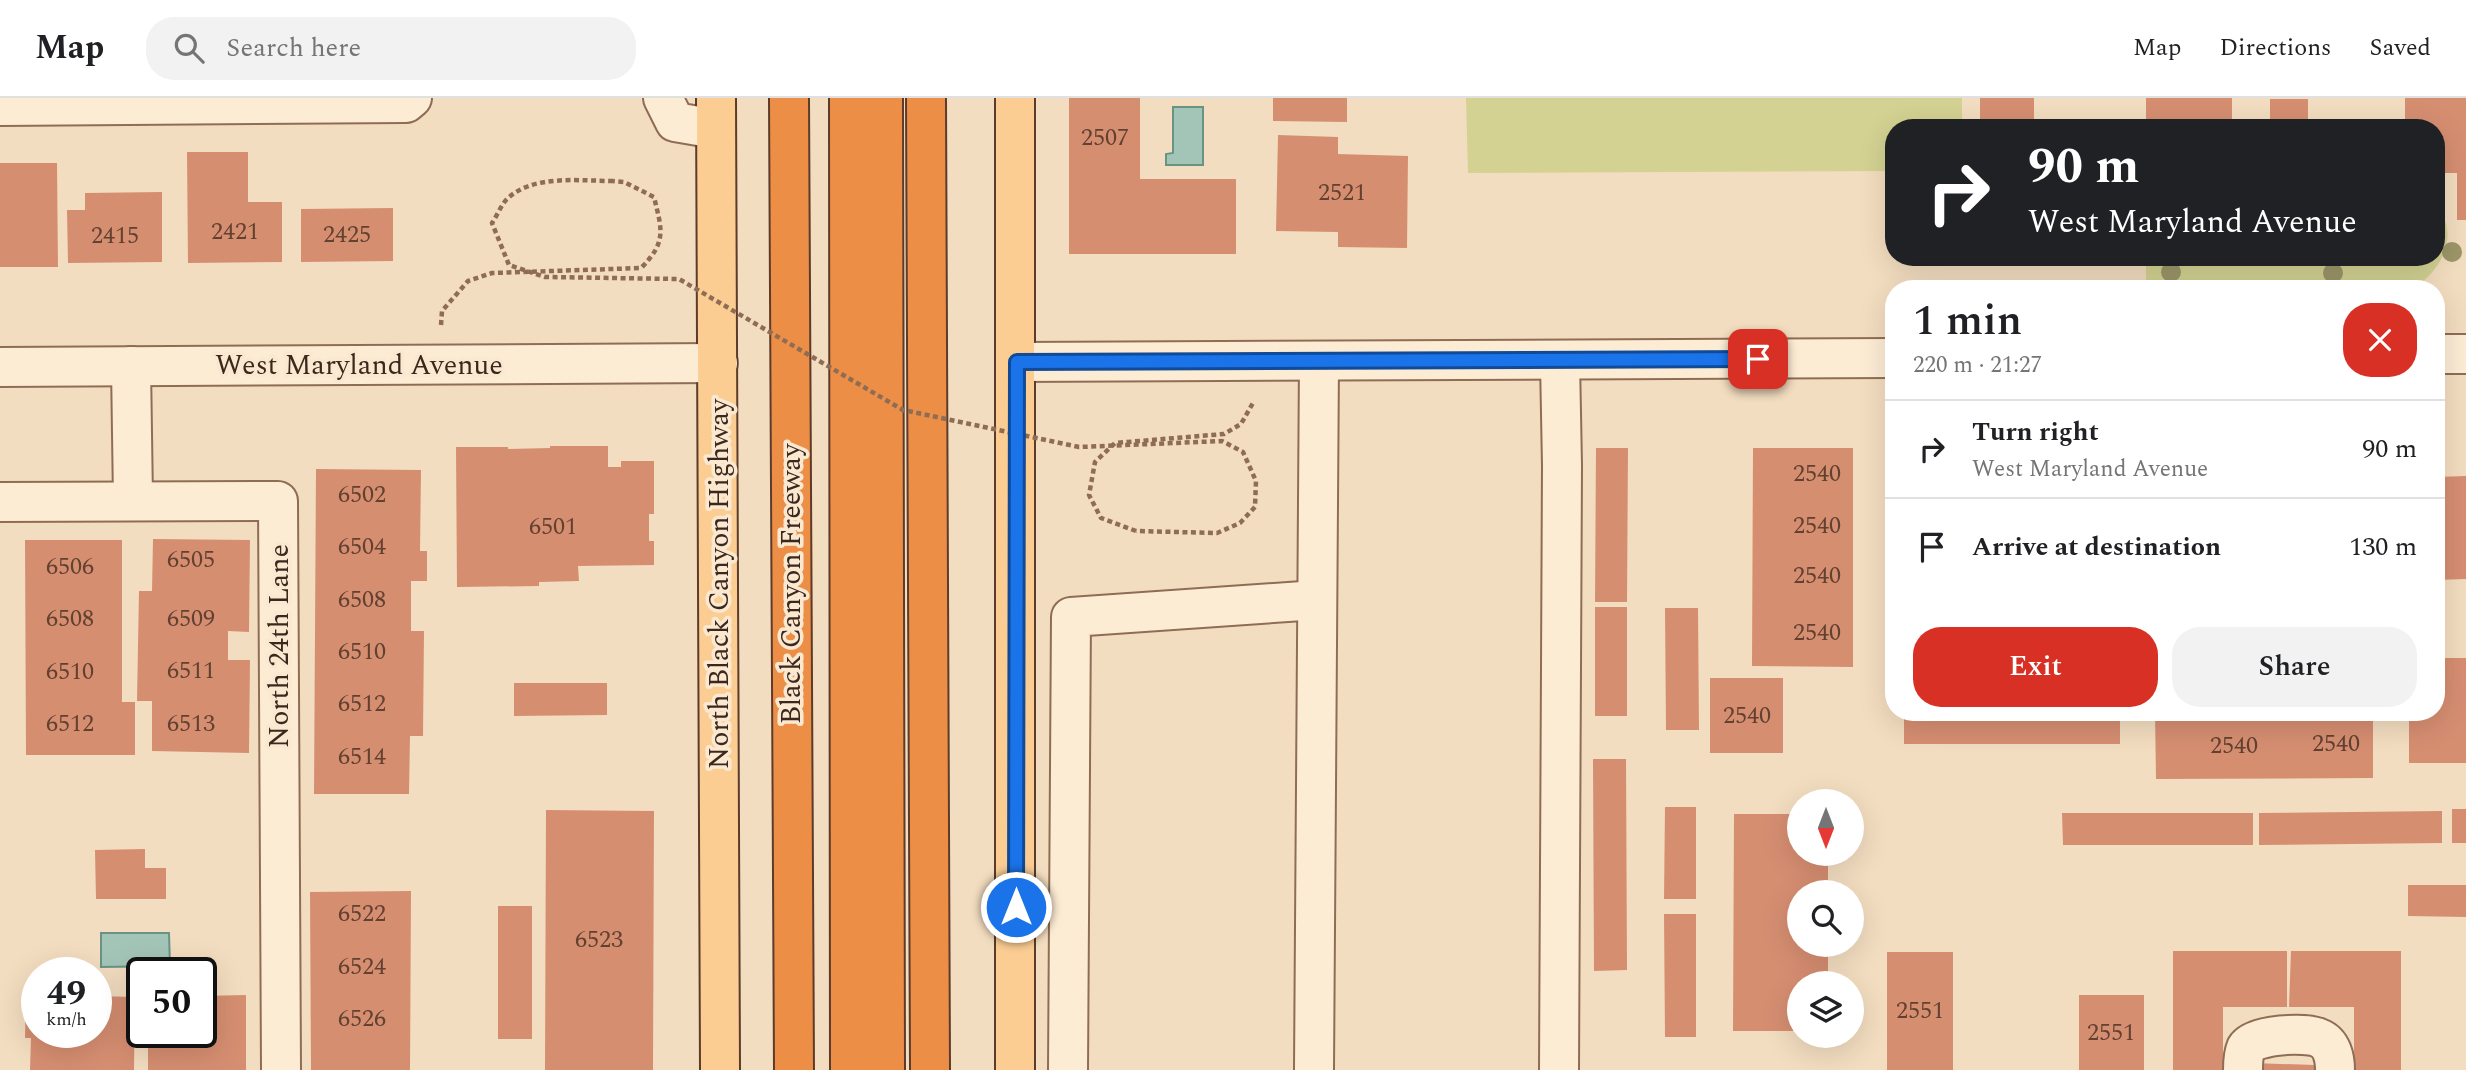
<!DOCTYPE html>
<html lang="en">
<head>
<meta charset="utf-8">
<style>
	body { margin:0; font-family:Spectral,serif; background:#f2f2f2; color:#202124; height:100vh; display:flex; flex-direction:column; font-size:26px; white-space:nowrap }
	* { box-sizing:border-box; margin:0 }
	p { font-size:23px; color:#757577 }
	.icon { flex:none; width:38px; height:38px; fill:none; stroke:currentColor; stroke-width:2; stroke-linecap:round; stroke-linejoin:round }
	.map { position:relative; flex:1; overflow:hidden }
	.side { position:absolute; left:1885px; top:182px; width:560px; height:441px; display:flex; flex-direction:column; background:#fff; border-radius:28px; box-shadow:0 7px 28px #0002 }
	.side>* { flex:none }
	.guide { position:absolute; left:1885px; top:21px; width:560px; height:147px; border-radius:28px; box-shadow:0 7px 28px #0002; background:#202124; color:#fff; overflow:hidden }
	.needle { width:46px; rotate:180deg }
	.fabs { position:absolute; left:1787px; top:691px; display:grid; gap:14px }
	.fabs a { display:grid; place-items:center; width:77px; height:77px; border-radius:50%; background:#fff; box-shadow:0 7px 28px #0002; font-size:35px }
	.speed { position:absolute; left:21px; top:859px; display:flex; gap:14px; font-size:35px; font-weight:700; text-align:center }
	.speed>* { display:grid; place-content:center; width:91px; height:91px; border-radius:50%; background:#fff; box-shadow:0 7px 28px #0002; line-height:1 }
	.speed small { font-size:18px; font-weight:400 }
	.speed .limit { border:4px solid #111; border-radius:10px; background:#fff; color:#111 }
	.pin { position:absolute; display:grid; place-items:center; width:60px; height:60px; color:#fff; margin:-30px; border-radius:14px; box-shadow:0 4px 10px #0006 }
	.me { position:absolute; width:77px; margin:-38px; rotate:0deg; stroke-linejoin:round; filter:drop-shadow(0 0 5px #0008) }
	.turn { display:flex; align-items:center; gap:24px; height:147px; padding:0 28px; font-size:32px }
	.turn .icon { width:91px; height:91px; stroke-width:2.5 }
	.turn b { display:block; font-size:49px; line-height:60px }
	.round { display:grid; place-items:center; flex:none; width:74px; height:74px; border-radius:28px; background:#f2f2f2 }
	.headline { display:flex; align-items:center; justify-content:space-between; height:119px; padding:0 28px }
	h1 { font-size:42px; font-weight:600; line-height:52px }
	.button { display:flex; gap:14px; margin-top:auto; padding:14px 28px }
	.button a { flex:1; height:80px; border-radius:28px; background:#d93025; color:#fff; font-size:28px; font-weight:600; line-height:80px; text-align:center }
	.button a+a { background:#f2f2f2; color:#202124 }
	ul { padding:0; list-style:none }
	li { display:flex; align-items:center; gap:21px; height:98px; padding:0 28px; border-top:2px solid #e0e0e0 }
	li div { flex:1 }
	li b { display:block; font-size:26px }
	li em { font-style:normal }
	header { display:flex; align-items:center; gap:42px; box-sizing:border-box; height:98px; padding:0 35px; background:#fff; border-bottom:2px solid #e0e0e0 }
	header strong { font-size:33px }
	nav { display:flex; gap:38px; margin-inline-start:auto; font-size:24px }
	.search { width:490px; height:63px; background:#f2f2f2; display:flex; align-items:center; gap:18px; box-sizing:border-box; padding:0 24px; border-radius:28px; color:#757577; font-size:26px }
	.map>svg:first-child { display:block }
	.green { fill:#d3d292 }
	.water { fill:#a3c5b7; stroke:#699484; stroke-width:2 }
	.building { fill:#d68e71 }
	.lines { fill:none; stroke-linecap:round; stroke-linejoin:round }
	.minor-casing { stroke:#8f6d55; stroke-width:42 }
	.major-casing { stroke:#5c3b2a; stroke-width:42 }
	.highway-casing { stroke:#5c3b2a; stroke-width:42 }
	.path { stroke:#8f6d55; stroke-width:4.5; stroke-dasharray:5 3.5; stroke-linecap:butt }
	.minor { stroke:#fdecd4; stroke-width:38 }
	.major { stroke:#fbcd93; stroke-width:38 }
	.highway { stroke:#ed8e46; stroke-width:38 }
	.path-bridge { stroke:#8f6d55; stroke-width:4.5; stroke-dasharray:5 3.5; stroke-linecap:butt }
	.tree { fill:#9c9668 }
	.route-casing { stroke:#114b97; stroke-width:18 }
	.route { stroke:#1a73e8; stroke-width:12 }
	.labels { text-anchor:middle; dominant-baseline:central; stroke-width:7; stroke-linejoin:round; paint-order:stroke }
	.number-label { font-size:24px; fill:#624131 }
	.street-label { font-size:28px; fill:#3c271c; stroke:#fae8d1 }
</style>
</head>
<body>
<header>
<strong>Map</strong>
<div class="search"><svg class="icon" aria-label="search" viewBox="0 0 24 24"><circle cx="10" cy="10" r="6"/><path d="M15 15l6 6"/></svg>Search here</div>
<nav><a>Map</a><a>Directions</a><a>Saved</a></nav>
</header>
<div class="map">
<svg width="2466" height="972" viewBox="0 0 2466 972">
	<rect width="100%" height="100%" fill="#f3ddc0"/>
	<g class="green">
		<polygon points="1466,0 1962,0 1962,30 1894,30 1893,73 1468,75"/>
		<path d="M2436,122L2445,123C2455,149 2434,179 2412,191H2146V159H2436Z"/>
	</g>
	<g class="water">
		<polygon points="1173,9 1203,9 1203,67 1166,67 1166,56 1173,55"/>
		<polygon points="101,835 169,835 170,868 101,869"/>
	</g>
	<g class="building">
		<polygon points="1069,0 1140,0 1140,81 1236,81 1236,156 1069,156"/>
		<polygon points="1273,0 1347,0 1347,24 1273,23"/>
		<rect x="1980" y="0" width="54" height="30"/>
		<polygon points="2146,0 2232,0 2232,26 2270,26 2270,1 2308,1 2308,25 2344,25 2344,30 2146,30"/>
		<polygon points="2405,0 2466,0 2466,122 2457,122 2457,75 2436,75 2436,30 2405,30"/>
		<polygon points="1278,37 1338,39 1338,56 1408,58 1407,150 1338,149 1338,134 1276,133"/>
		<polygon points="187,54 248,54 248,104 282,104 282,164 188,165"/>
		<polygon points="0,65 57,65 58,169 0,169"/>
		<polygon points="162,94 162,164 68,165 67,112 85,112 85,95"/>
		<polygon points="393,110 393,163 301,164 301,111"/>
		<polygon points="550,348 608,348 608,369 621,369 621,363 654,363 654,416 649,416 649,443 654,443 654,467 578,468 579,483 539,484 539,488 457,489 456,349 508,349 508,351 550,350"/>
		<polygon points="1596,350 1628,350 1627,504 1595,504"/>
		<polygon points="1753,350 1853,350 1853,569 1752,568"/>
		<polygon points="316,371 421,372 420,453 427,453 427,483 411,483 411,533 424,533 423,638 410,638 409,696 314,696"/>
		<polygon points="2466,378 2466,481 2436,482 2436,379"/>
		<polygon points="153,441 250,442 249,534 228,533 228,562 250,562 249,655 152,653 152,603 137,603 139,493 152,493"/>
		<polygon points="25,442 122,442 122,604 135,604 135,657 26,657"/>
		<rect x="1595" y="509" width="32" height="109"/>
		<polygon points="1665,510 1698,510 1699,632 1666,632"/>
		<polygon points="2436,560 2466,560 2466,665 2409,665 2409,614 2436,614"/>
		<rect x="1710" y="580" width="73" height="75"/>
		<polygon points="514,585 607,585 607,617 514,618"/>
		<rect x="1904" y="614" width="216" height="32"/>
		<polygon points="2155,614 2373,614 2373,680 2156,681"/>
		<polygon points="1593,661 1626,661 1627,872 1594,873"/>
		<polygon points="1665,709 1696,709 1696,801 1664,801"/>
		<rect x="2452" y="711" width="14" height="34"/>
		<polygon points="546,712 654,713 653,972 545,972"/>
		<polygon points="2442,713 2442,745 2259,747 2259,715"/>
		<polygon points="2062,715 2253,715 2253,747 2063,747"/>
		<polygon points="1734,716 1799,716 1799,756 1828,756 1828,794 1799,794 1799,847 1828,847 1828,886 1799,886 1799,933 1733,933"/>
		<polygon points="145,751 145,770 166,770 166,801 96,801 95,752"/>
		<polygon points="2408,787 2466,787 2466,819 2408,818"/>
		<polygon points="411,793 410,972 311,972 310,794"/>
		<rect x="498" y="808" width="34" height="133"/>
		<polygon points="1664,816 1696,816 1696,939 1665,939"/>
		<polygon points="2173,853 2287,853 2287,909 2223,909 2223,967 2230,967 2230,972 2173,972"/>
		<polygon points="2291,853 2401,853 2401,972 2346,972 2346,964 2354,964 2354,909 2289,909"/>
		<rect x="1887" y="854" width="66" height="118"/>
		<polygon points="26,897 37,897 37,934 96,934 96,898 135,899 134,972 30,972 31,940 25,940"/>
		<polygon points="246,897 246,972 148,972 148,934 201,934 201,898"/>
		<rect x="2079" y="897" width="65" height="75"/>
		<polygon points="2252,965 2315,967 2315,972 2251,972"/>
	</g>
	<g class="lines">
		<g class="minor-casing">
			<g id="minor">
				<polyline points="663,0 675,24 716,31"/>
				<polyline points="0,8 406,5 412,0"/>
				<polyline points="2436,256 2466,256"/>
				<polyline points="1017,264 1894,260"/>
				<polyline points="131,268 133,402"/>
				<polyline points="0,269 718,265"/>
				<polyline points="0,404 278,403 281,972"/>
				<polyline points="1068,972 1071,519 1317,502"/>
				<polyline points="1314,972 1319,263"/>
				<polyline points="1559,972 1562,368 1560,263"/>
				<path d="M2243,972C2243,965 2243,957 2246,950C2254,936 2306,934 2319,940C2332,945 2335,960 2335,972"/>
			</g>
		</g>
		<g class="major-casing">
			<g id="major">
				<polyline points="716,0 720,972"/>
				<polyline points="1015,0 1015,972"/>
			</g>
		</g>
		<g class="highway-casing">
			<g id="highway">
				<polyline points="789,0 794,972"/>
				<polyline points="849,0 850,972"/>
				<polyline points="883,0 885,972"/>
				<polyline points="926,0 930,972"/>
			</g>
		</g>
		<g class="path">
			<path d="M441,227L442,213L468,183L492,175L641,170C667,144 662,132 654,99L624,84L613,83"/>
			<polyline points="1136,433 1101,420 1089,397 1095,364 1115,345 1224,336 1241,326 1254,303"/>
		</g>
		<use href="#minor" class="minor"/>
		<use href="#major" class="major"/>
		<use href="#highway" class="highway"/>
		<path class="path-bridge" d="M613,83C580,83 533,76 507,101C501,107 497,118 492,125L509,167L545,179L679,181L903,312L1079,349L1222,343L1243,354L1256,383L1255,409L1240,425L1217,435L1136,433"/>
	</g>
	<g class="tree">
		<circle cx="2452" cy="154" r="10"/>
		<circle cx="2171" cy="174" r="10"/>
		<circle cx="2333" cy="175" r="10"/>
	</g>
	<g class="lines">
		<g class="route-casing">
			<polyline id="route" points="1016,809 1017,264 1758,261"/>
		</g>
		<use href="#route" class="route"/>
	</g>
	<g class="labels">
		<g class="number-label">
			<text x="1105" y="40">2507</text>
			<text x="1342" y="95">2521</text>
			<text x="235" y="134">2421</text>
			<text x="347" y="137">2425</text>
			<text x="115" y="138">2415</text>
			<text x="1817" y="376">2540</text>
			<text x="362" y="397">6502</text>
			<text x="1817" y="428">2540</text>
			<text x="553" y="429">6501</text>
			<text x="362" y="449">6504</text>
			<text x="191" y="462">6505</text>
			<text x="70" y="469">6506</text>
			<text x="1817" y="478">2540</text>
			<text x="362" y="502">6508</text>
			<text x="70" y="521">6508</text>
			<text x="191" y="521">6509</text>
			<text x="1817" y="535">2540</text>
			<text x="362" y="554">6510</text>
			<text x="191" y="573">6511</text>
			<text x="70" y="574">6510</text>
			<text x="362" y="606">6512</text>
			<text x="1747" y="618">2540</text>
			<text x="70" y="626">6512</text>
			<text x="191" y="626">6513</text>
			<text x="2336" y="646">2540</text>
			<text x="2234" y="648">2540</text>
			<text x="362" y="659">6514</text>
			<text x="362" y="816">6522</text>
			<text x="599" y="842">6523</text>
			<text x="362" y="869">6524</text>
			<text x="1920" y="913">2551</text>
			<text x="362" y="921">6526</text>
			<text x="2111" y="935">2551</text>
		</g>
		<g class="street-label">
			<text x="359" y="267">West Maryland Avenue</text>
			<text transform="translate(719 486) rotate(-90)">North Black Canyon Highway</text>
			<text transform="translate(791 486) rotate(-90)">Black Canyon Freeway</text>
			<text transform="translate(279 548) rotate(-90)">North 24th Lane</text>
		</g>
	</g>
</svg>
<div class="fabs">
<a><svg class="needle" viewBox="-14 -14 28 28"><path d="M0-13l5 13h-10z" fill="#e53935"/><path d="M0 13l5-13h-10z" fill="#757577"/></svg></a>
<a><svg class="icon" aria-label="search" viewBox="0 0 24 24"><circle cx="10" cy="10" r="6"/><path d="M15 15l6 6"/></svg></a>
<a><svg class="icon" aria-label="layers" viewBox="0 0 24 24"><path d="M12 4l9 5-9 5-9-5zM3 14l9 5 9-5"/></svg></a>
</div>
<div class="speed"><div>49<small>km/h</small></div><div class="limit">50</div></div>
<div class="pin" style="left:1758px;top:261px;background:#d93025"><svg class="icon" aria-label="arrive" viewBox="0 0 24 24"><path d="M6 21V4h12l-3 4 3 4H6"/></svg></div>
<svg class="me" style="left:1016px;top:809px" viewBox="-20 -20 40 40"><circle r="17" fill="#1a73e8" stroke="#fff" stroke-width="3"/><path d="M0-11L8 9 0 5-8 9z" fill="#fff"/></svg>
<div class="guide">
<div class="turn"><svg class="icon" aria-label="right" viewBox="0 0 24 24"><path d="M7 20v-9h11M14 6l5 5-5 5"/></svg><div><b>90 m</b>West Maryland Avenue</div></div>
</div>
<section class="side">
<div class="headline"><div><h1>1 min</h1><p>220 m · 21:27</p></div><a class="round" style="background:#d93025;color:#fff"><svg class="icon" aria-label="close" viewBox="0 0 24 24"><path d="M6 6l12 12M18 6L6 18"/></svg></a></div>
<ul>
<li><svg class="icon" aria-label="right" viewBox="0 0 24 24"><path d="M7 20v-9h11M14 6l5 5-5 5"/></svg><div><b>Turn right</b><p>West Maryland Avenue</p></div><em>90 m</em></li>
<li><svg class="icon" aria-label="arrive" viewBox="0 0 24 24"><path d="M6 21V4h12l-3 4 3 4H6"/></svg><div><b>Arrive at destination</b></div><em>130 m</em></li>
</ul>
<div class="button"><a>Exit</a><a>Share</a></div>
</section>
</div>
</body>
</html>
